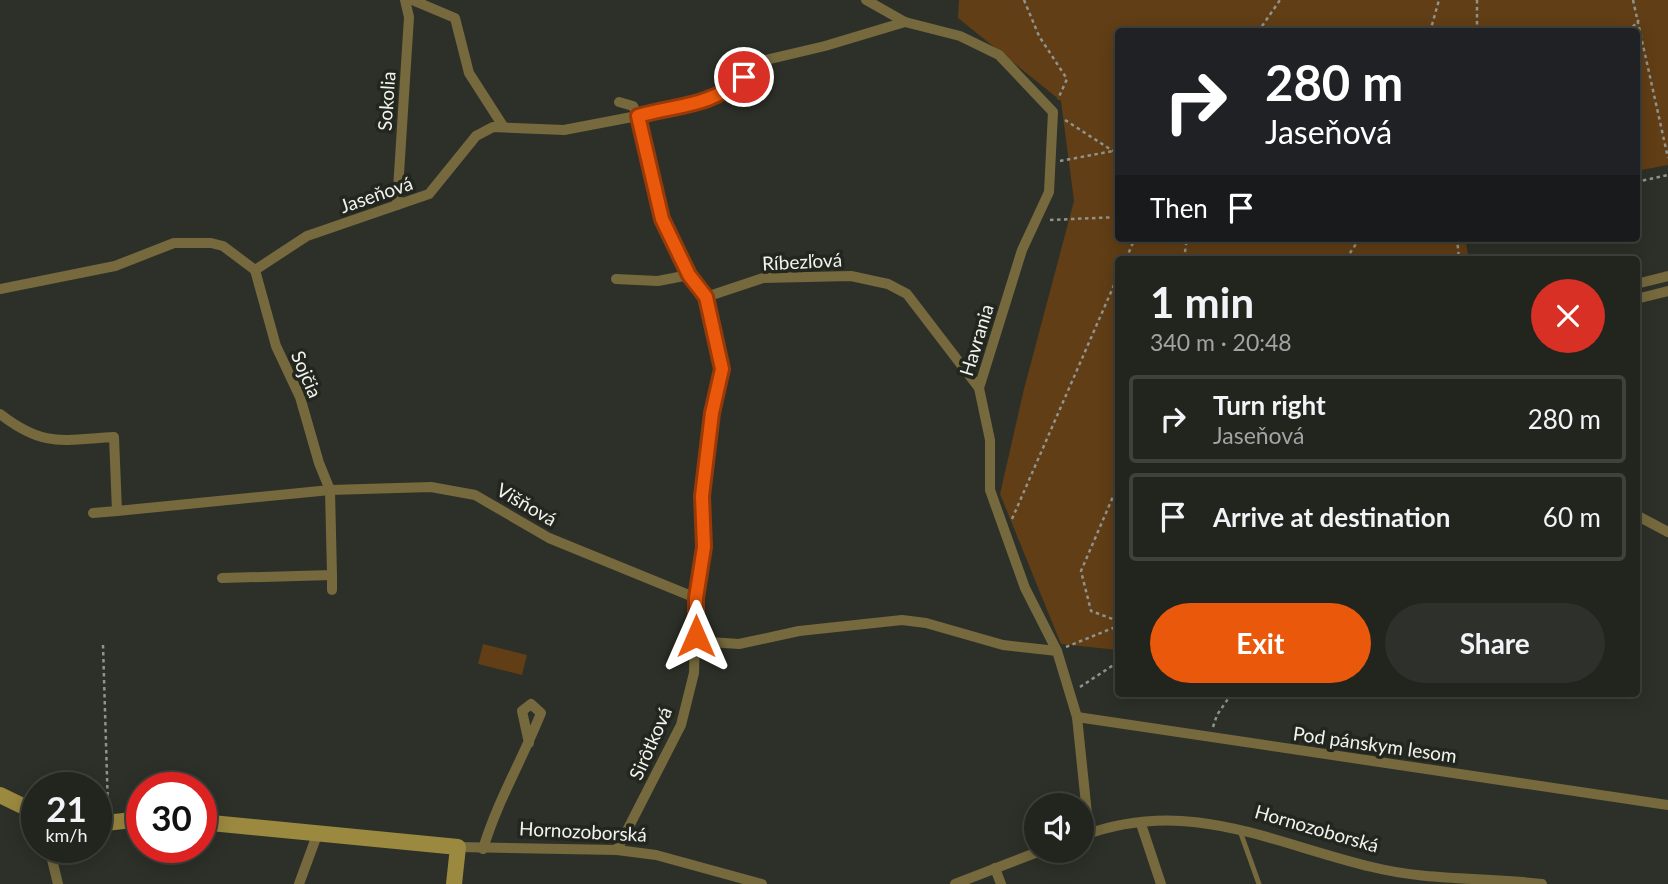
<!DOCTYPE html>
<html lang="en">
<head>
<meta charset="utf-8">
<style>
	body { margin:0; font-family:Lato,sans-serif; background:#2e302b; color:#f1f3f6; height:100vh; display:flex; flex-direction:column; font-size:26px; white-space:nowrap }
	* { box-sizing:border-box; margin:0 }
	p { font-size:23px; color:#a2a4a4 }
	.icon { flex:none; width:38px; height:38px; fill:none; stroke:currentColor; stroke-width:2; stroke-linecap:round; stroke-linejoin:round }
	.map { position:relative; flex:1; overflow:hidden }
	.sheet { position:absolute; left:1115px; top:256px; width:525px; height:441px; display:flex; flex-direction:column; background:#22241e; border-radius:7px; box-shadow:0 4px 18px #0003,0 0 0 2px #3f413c }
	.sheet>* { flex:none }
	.guide { position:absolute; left:1115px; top:28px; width:525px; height:214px; border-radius:7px; box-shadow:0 4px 18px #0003,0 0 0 2px #3f413c; background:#202124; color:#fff; overflow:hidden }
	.tools { position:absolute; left:1024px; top:793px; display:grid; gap:14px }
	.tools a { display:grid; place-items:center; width:70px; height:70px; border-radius:50%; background:#22241e; box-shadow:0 4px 18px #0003,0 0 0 2px #3f413c; font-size:35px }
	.speed { position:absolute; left:21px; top:772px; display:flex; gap:14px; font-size:35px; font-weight:700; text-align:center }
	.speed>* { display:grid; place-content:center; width:91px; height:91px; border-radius:50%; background:#22241e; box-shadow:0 4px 18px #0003,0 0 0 2px #3f413c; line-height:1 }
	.speed small { font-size:18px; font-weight:400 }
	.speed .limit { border:10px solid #d22; background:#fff; color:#111 }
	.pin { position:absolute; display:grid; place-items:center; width:60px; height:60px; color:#fff; margin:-30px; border:4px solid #fff; border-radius:50%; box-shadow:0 2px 7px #0007 }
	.me { position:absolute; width:77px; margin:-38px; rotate:0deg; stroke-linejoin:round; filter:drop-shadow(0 0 5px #0008) }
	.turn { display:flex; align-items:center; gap:24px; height:147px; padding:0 35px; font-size:32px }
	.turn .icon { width:91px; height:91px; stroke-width:2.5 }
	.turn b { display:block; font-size:49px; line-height:60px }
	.then { display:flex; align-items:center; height:66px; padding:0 35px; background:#0003; gap:14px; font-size:26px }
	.round { display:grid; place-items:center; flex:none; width:74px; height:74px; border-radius:37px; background:#2e302b }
	.head { display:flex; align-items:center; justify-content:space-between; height:119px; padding:0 35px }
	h1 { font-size:42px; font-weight:700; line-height:52px }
	.primary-button { display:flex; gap:14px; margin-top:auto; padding:14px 35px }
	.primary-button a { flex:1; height:80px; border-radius:42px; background:#ea580c; color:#fff; font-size:28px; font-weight:700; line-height:80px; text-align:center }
	.primary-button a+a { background:#2e302b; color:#f1f3f6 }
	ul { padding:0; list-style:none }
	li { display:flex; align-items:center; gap:21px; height:88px; margin:0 14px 10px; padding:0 21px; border:4px solid #3f413c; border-radius:7px }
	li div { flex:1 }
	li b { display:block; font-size:26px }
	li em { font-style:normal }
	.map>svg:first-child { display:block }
	.green { fill:#613e15 }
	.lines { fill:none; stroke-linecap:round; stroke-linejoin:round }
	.path { stroke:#91938d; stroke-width:2.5; stroke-dasharray:3.5 3.5; stroke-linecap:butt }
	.lane { stroke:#75693d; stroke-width:5 }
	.street { stroke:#75693d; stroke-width:10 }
	.secondary { stroke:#9c8940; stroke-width:16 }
	.route-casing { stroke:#983908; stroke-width:18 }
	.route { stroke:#ea580c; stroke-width:12 }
	.labels { text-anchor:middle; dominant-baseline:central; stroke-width:7; stroke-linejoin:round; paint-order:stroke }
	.street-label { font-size:19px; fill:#f1f3ee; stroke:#23261e }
</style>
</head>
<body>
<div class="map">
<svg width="1668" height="884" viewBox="0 0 1668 884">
	<rect width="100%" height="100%" fill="#2d3028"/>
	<g class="green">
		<polygon points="959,0 1668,0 1668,165 1636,171 1636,32 1118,32 1118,238 1465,238 1469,259 1118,259 1118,650 1061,644 1000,494 1024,389 1074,201 1061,101 958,18"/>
		<polygon points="483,644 527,655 522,675 478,664"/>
	</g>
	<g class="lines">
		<g class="path">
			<polyline points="1024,0 1039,36 1067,79 1058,99"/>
			<polyline points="1477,0 1477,32"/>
			<polyline points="1633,0 1668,158"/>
			<polyline points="1258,32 1280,0"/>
			<polyline points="1430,32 1439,0"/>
			<polyline points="1628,32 1639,20"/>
			<polyline points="1065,120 1113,151"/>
			<polyline points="1060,161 1113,151 1118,153"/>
			<polyline points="1636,182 1668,175"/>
			<polyline points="1050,220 1118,217"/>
			<polyline points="1457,238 1459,259"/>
			<polyline points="1126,259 1135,238"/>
			<polyline points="1184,259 1187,238"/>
			<polyline points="1346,259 1360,238"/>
			<polyline points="1118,485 1081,571 1091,611 1118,621"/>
			<polyline points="1012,519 1118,276"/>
			<polyline points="103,645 108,809"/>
			<polyline points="1066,647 1118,626"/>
			<polyline points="1080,687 1118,662"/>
			<polyline points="1213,727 1217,715 1232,693"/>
		</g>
		<polyline class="lane" points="1240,831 1259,884"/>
		<g class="street">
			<polyline points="412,0 455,18 469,73 503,126"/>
			<polyline points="866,0 905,22 960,36 999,55 1053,112 1049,192 1022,250 979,388 990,440 990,490 1025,588 1057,651 1077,717 1089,833"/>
			<polyline points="397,205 409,17 405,0"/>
			<polyline points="616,279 658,281 689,275"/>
			<polyline points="1636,284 1668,276"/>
			<polyline points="0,289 115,266 174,243 211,243 223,246 255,270 307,236 429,194 476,136 493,127 564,130 700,104 726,93 762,61 825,46 905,22"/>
			<polyline points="706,297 763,278 851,276 888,284 907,294 979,388"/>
			<polyline points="1636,299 1668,291"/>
			<path d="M0,414C44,448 62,440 114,437L117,511L330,490L431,487L475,495L549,538L696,598"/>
			<polyline points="93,513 117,511"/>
			<polyline points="1636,515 1668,532"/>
			<polyline points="332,575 332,590"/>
			<polyline points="222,578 332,575 330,490 319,463 300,397 276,346 255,270"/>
			<polyline points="696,636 709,642 739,644 799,631 902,620 926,623 1003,645 1057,651"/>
			<polyline points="1077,717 1668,805"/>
			<polyline points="1141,824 1161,884"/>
			<path d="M1082,836C1188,796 1271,843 1372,867C1427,881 1486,877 1542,884"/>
			<polyline points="49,847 58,884"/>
			<polyline points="458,847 617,850 656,855 762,884"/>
			<path d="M483,849C497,802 523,758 541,713L531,704L522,711L529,743"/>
			<polyline points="617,850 681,725 694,673 696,598 703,547 702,497 712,413 722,369 706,297 689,275 662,219 638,116 633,106 619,102"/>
			<polyline points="995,868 1001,884"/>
			<polyline points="299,884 317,835"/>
			<polyline points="955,884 1043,850"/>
		</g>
		<g class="secondary">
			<polyline points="0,795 37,813"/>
			<polyline points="201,822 458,847 454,884"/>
			<polyline points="96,824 142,819"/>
		</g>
	</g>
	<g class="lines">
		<g class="route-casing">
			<path id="route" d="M696,636V598L704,547L702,496L712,413L722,369L706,297L689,275L662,219L638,116C680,104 708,108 744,77"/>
		</g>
		<use href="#route" class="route"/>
	</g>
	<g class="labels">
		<g class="street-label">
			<text transform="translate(386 101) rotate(-86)">Sokolia</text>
			<text transform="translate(376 194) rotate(-19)">Jaseňová</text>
			<text transform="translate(802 261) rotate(-3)">Ríbezľová</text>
			<text transform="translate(976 340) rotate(-73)">Havrania</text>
			<text transform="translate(307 374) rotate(67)">Sojčia</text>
			<text transform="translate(527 504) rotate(30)">Višňová</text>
			<text transform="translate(650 743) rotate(-66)">Sirôtková</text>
			<text transform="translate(1375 744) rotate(8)">Pod pánskym lesom</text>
			<text transform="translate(1317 828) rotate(16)">Hornozoborská</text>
			<text transform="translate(583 831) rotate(3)">Hornozoborská</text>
		</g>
	</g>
</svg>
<div class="tools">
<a><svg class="icon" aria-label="sound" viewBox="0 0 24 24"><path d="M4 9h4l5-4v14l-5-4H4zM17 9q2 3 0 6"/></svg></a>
</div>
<div class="speed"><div>21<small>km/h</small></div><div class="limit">30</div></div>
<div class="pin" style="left:744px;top:77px;background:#d93025"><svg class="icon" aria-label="arrive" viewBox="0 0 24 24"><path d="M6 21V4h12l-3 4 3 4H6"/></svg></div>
<svg class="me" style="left:696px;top:636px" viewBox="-20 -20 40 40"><path d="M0-17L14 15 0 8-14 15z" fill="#ea580c" stroke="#fff" stroke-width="4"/></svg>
<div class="guide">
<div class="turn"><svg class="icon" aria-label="right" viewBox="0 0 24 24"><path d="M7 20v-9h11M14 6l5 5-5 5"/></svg><div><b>280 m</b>Jaseňová</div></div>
<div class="then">Then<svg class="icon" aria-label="arrive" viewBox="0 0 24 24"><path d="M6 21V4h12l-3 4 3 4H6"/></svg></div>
</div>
<section class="sheet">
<div class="head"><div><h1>1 min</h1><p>340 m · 20:48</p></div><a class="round" style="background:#d93025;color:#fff"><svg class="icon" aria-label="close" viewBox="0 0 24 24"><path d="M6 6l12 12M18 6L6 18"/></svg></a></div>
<ul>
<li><svg class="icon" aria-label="right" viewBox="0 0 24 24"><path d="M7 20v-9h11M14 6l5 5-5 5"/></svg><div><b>Turn right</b><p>Jaseňová</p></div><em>280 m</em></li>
<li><svg class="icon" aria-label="arrive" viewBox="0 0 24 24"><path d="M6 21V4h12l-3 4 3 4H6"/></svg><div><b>Arrive at destination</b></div><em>60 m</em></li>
</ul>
<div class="primary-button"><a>Exit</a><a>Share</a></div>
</section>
</div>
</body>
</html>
